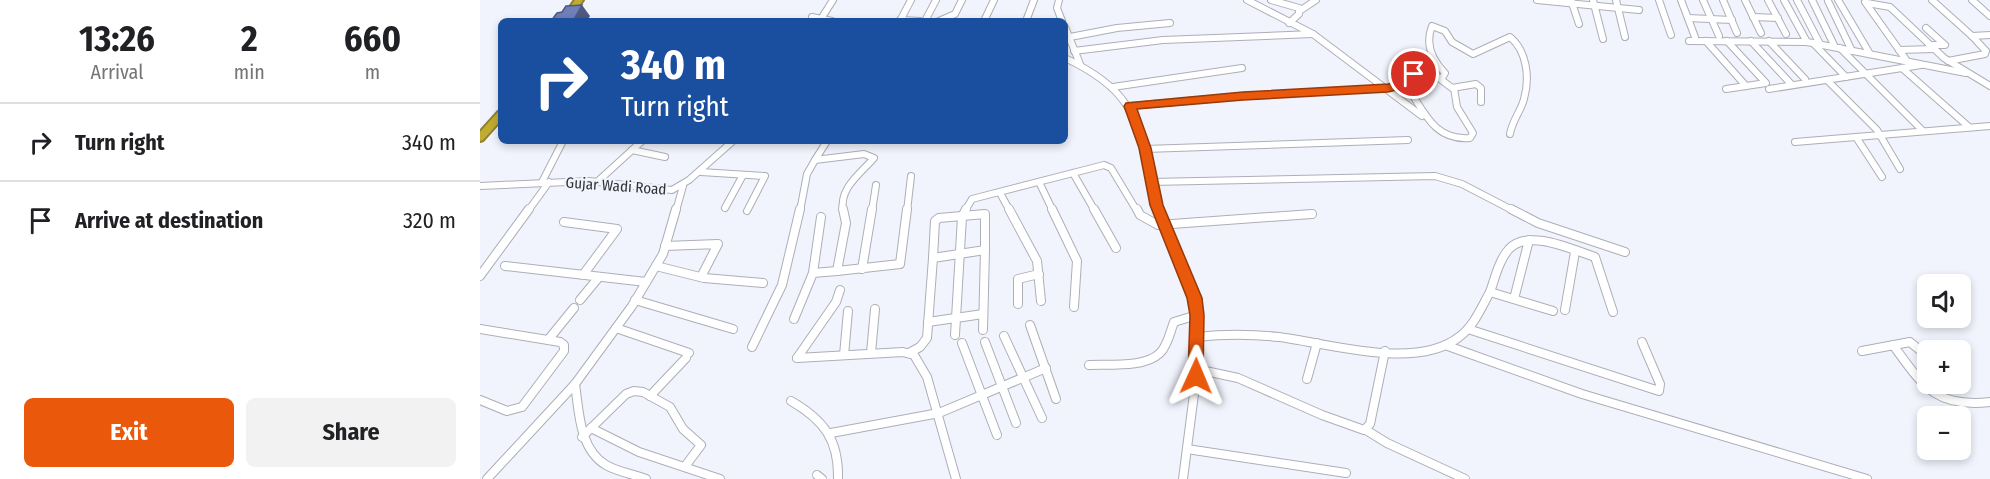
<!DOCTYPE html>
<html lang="en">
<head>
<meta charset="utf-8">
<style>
	body { margin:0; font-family:"Fira Sans Condensed",sans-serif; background:#f2f2f2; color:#202124; height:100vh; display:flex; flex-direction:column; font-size:22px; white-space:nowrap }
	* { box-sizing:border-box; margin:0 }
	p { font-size:20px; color:#757577 }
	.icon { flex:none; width:33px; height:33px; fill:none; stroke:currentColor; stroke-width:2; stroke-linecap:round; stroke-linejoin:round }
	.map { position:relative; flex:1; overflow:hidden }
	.sheet { display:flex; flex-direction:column; background:#fff; width:480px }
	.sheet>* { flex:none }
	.hud { position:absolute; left:18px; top:18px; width:570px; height:126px; border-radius:9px; box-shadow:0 3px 9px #0003; background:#1a4fa0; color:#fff; overflow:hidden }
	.buttons { position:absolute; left:1437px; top:274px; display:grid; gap:12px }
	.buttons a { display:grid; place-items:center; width:54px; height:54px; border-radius:9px; background:#fff; box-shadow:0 3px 9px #0003; font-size:30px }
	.pin { position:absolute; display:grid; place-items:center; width:51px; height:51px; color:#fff; margin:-26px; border:3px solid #fff; border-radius:50%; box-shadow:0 2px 6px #0007 }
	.me { position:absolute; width:66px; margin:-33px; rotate:1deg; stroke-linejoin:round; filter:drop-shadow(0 0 4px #0008) }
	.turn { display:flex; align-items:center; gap:21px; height:126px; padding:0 24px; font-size:27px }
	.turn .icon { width:78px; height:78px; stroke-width:2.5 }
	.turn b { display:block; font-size:42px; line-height:51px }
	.eta { display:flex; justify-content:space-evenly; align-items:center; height:102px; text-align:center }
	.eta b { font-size:36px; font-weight:700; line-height:42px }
	.cta { display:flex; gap:12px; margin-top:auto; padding:12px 24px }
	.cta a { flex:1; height:69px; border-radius:9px; background:#ea580c; color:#fff; font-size:24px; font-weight:700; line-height:69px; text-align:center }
	.cta a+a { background:#f2f2f2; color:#202124 }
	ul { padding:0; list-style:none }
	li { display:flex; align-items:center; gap:18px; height:78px; padding:0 24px; border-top:2px solid #e0e0e0 }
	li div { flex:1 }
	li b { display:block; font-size:22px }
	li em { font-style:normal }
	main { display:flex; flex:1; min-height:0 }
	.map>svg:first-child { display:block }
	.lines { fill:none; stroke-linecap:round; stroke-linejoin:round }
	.minor-far1-casing { stroke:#acafb7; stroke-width:8 }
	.minor-casing { stroke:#acafb7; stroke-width:10 }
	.highway-casing { stroke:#8f8132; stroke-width:4 }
	.minor-far1 { stroke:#fff; stroke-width:6 }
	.minor { stroke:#fff; stroke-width:8 }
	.highway { fill:#c1ac30; fill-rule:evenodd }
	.shaded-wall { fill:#4e5981 }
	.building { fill:#6f7fb8; stroke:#4e5981; stroke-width:1.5 }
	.route { fill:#ea580c; stroke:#983908; stroke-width:1.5 }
	.labels { text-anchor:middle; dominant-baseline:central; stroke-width:4.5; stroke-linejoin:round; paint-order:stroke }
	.street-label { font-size:15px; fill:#313236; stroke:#f1f4fd }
</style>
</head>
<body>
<main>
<section class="sheet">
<div class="eta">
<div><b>13:26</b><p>Arrival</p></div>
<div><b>2</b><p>min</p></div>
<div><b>660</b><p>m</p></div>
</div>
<ul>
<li><svg class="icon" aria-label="right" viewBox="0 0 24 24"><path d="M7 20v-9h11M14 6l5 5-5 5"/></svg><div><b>Turn right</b></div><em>340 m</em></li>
<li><svg class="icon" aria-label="arrive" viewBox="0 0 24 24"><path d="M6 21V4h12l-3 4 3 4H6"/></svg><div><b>Arrive at destination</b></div><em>320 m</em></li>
</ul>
<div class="cta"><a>Exit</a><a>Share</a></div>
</section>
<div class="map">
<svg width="1510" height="479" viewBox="0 0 1510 479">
	<rect width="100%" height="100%" fill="#f1f4fd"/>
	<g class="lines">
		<g class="minor-far1-casing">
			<g id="minor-far1">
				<polyline points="579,0 577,8 582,21"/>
				<polyline points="767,0 833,34 942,116"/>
				<polyline points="791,0 819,8 819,14 809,23"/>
				<polyline points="1057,0 1159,10"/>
				<polyline points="1091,0 1099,24"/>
				<polyline points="1113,0 1123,39"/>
				<polyline points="1136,0 1145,37"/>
				<polyline points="1179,0 1191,35"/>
				<polyline points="1201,0 1215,37"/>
				<polyline points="1223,0 1239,36"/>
				<polyline points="1243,0 1257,33"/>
				<polyline points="1265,0 1281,33"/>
				<polyline points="1288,0 1306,34"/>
				<polyline points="1304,0 1327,42"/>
				<polyline points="1317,0 1340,44"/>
				<polyline points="1332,0 1355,47"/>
				<polyline points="1358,0 1390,54"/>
				<polyline points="1452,0 1492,36"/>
				<polyline points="1492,0 1510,16"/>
				<polyline points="1348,1 1372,51"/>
				<polyline points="1385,2 1427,61"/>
				<polyline points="1387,3 1410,7 1464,58 1510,86"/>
				<polyline points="821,10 836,0"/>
				<polyline points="332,17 352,21"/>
				<polyline points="1273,17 1298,18"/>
				<polyline points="1208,18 1252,20"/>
				<polyline points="341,19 353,0"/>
				<polyline points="420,20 440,21"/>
				<polyline points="420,21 431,0"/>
				<polyline points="445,21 456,0"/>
				<polyline points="459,21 475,14 482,0"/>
				<polyline points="504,21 514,0"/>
				<polyline points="546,21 554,0"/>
				<polyline points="585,27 600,64"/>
				<polyline points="1446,28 1465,45 1449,45"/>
				<polyline points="590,37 637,28 690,23"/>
				<polyline points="1209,41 1327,42 1486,73"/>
				<polyline points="1226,41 1266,86"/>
				<polyline points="1271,41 1312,85"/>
				<polyline points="1289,41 1325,79"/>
				<polyline points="1333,43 1366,77"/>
				<polyline points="1360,48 1443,131"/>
				<polyline points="1419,50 1454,49"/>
				<polyline points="594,51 683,40 833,34"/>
				<path d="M585,58C670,98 653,133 679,211"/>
				<polyline points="1468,61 1505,54 1506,51 1492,36 1510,35"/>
				<polyline points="1422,68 1489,127"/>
				<path d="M962,78L965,73C952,60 945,44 952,26L965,31L972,42L993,54L1030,37C1047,51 1050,78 1044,99C1041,111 1032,121 1030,134"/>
				<polyline points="1347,80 1397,130 1420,169"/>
				<path d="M923,81C943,107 951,141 990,138L993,133L977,107L974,88"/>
				<polyline points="633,87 762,68"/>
				<polyline points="1246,89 1286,83 1247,41"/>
				<polyline points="1289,89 1441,65"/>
				<polyline points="650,106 763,96 908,88 938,73 955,75 972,88 996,84 1001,88 1001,102"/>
				<polyline points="1376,137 1402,177"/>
				<path d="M347,141L335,160L384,154L394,158C380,174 359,188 363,211"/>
				<polyline points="1315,142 1510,126"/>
				<polyline points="665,149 928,140"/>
				<polyline points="152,150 185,157"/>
				<polyline points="221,172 285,176 267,211"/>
				<polyline points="593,173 615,211"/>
				<polyline points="62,182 83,141"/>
				<polyline points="117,182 162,141"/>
				<polyline points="559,182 573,211"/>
				<polyline points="670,182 955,176 982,184 1034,211"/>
				<polyline points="0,186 109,181 192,190 209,180 253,141"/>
				<polyline points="520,193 530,211"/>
				<polyline points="245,208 263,175"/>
				<polyline points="48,211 69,182"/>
				<polyline points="196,211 203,186"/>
				<polyline points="320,211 327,174 335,160"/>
				<polyline points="392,211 396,185"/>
				<polyline points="427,211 431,176"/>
				<polyline points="485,211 492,199 624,165 631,168 657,211"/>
			</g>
		</g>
		<g class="minor-casing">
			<g id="minor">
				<polyline points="363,209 366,223 357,271 420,264 427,209"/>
				<polyline points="529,209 557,261 561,301"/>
				<polyline points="572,209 597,261 594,307"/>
				<polyline points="614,209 636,248"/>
				<polyline points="657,209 660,215 678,225 832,214"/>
				<polyline points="678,209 706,272 716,308 714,394 703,479"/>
				<polyline points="1031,209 1058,223 1145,252"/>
				<polyline points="84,222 137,229 103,275"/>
				<polyline points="185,246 238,244 221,277"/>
				<polyline points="453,258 455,221 459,218 505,214 505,250"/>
				<polyline points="25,266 166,282"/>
				<polyline points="176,266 224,278 283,283"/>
				<polyline points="382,269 392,209"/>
				<polyline points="333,273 341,217"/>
				<polyline points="0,276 49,209"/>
				<path d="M1010,292C1015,278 1019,260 1029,249C1049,228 1093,250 1115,257L1133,312"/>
				<polyline points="1034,299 1049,240"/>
				<polyline points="100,300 119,277"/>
				<polyline points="155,300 253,329"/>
				<polyline points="538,304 538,279 559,274"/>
				<polyline points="1085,310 1095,252"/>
				<polyline points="314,319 333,273 357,271"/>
				<polyline points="448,322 503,314"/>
				<polyline points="550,325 576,399"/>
				<polyline points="136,328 209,353"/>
				<polyline points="0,329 80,342 84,345 84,351 42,407 27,411 0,400"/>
				<polyline points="988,329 1179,391 1180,384 1162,342"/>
				<polyline points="475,335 482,217 486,209"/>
				<polyline points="524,336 562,418"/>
				<path d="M716,337C744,334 771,334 799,337C848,343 936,371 979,337C994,326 1001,308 1010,292L1073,311"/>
				<polyline points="68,340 94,308"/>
				<polyline points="505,342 536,423"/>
				<polyline points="482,343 517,435"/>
				<polyline points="965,345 1102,394 1387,479"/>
				<path d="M1413,345C1443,386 1455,408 1510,402"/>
				<polyline points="272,347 302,285 320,209"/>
				<polyline points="1382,351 1430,342 1448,357"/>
				<polyline points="391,353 395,309"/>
				<polyline points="429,353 440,347 447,338 453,258 505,250 503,330"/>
				<polyline points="364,355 368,311"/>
				<polyline points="317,358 423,352 434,355 447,377 476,479"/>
				<polyline points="317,358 356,302 360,290"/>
				<path d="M609,365C629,364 665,368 680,353C688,345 690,332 694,322L717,315"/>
				<polyline points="716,369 758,378 842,415 884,430 890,424 905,351"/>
				<polyline points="827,379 837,343"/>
				<path d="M95,384C99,411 99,449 126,465C138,472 153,474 166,479"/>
				<polyline points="170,396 206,358"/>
				<path d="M311,401C344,420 359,440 358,479"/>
				<polyline points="111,428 159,452 240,479"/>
				<polyline points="886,430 907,443 985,479"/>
				<polyline points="351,433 459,413 566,368"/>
				<polyline points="102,437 146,394 154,391 163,392 190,407 203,429 221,445 206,465"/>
				<polyline points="707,449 866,473"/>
				<polyline points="337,475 342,479"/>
				<polyline points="7,479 95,384 152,306 183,254 196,209"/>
			</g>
		</g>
		<g class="highway-casing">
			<g id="highway">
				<polygon points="95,0 103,0 88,21 80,21"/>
				<polygon points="21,111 21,120 3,140 0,141 0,132 18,112"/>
			</g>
		</g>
		<use href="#minor-far1" class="minor-far1"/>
		<use href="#minor" class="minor"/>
		<use href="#highway" class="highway"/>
	</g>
	<polygon class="shaded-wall" points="102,5 110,16 107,21 93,21"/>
	<polygon class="building" points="102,5 93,21 71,21 77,13 82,12 86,6"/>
	<polygon class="route" points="934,70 939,74 925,88 908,92 763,100 657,109 671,148 683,205 722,298 724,315 723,376 721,381 710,381 708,376 710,315 707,298 670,205 659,148 644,106 646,103 763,92 908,84 917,82"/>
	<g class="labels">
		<g class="street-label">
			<text transform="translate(136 186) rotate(4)">Gujar Wadi Road</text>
		</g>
	</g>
</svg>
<div class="buttons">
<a><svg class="icon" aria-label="sound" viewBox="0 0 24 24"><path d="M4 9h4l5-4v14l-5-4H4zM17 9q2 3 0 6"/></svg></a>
<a>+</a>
<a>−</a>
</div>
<div class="pin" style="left:934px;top:74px;background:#d93025"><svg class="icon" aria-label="arrive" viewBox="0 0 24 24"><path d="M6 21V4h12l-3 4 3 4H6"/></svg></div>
<svg class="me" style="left:716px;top:376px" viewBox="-20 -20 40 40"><path d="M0-17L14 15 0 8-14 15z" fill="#ea580c" stroke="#fff" stroke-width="4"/></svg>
<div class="hud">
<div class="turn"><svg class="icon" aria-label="right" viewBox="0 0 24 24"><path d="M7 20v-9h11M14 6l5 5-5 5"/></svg><div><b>340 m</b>Turn right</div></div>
</div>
</div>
</main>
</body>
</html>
